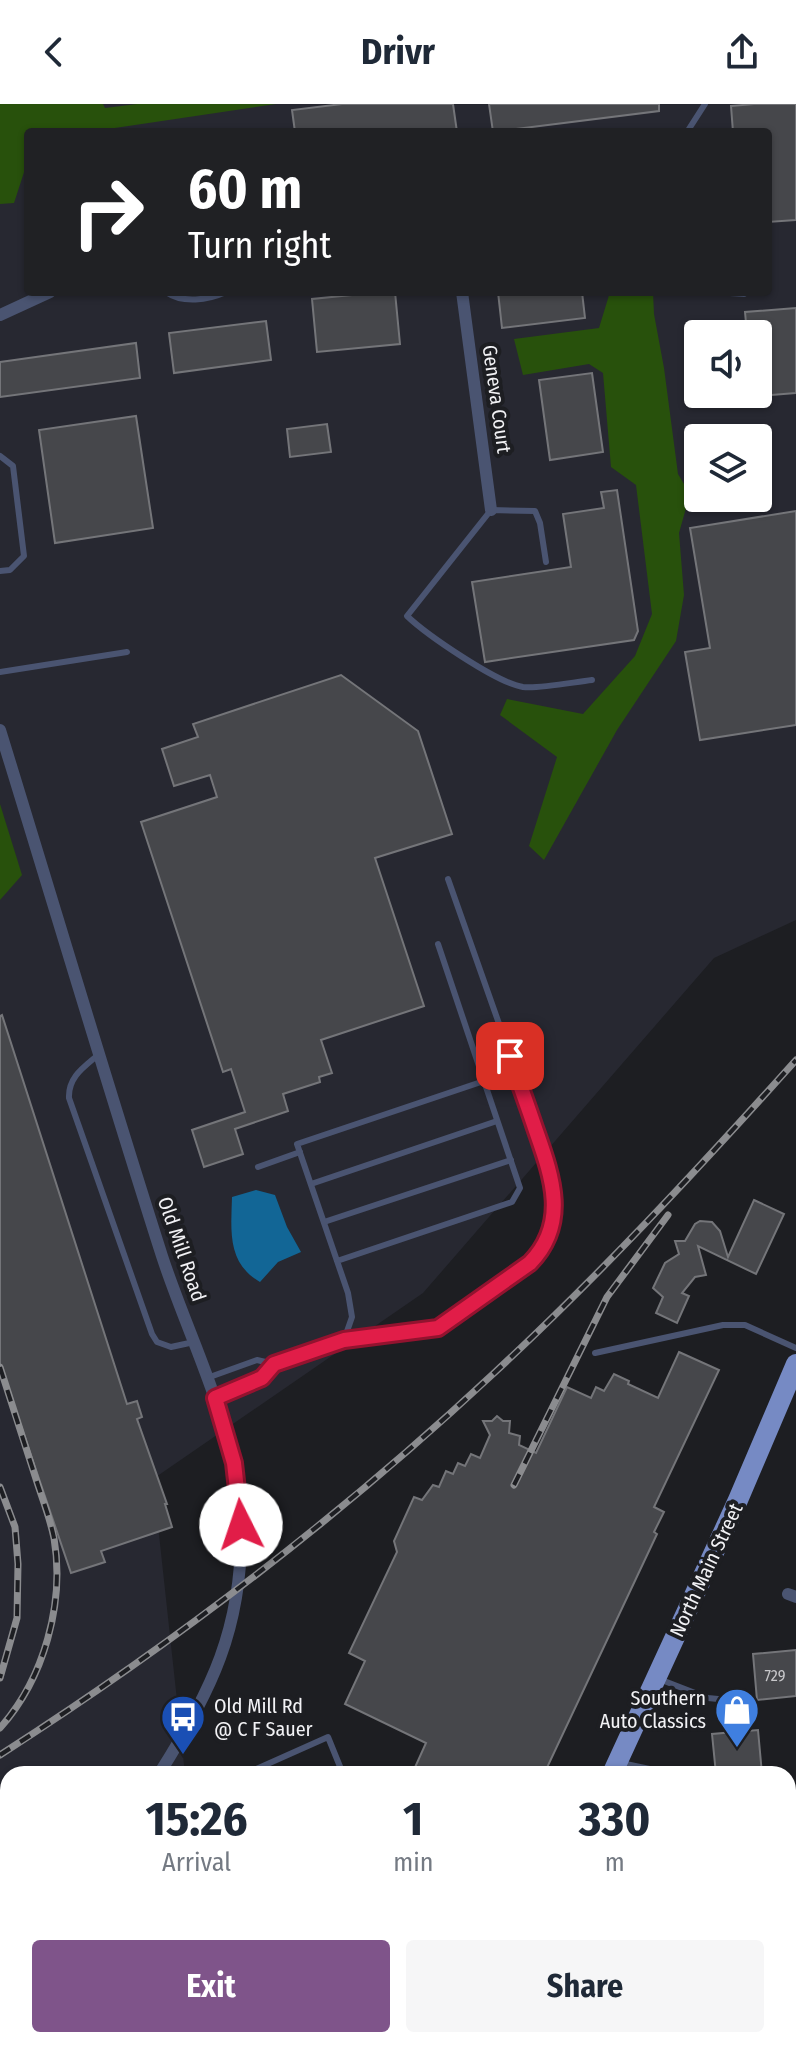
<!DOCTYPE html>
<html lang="en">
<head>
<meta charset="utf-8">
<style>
	body { margin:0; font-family:"Fira Sans Condensed",sans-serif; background:#f6f6f7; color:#1f2937; height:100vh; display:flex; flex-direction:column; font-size:30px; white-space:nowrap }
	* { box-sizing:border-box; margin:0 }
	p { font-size:26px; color:#747a83 }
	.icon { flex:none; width:44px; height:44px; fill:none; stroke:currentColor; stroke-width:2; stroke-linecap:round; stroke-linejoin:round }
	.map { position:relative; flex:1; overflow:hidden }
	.details { position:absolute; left:0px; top:1662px; width:796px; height:282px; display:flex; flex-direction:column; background:#fff; border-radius:24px 24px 0 0; box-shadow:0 2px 6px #0004 }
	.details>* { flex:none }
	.guide { position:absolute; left:24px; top:24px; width:748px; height:168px; border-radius:8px; box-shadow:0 2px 6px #0004; background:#202124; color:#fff; overflow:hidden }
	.fabs { position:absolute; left:684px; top:216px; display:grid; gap:16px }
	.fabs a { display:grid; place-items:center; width:88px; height:88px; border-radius:8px; background:#fff; box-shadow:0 2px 6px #0004; font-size:40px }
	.pin { position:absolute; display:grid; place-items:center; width:68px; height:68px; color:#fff; margin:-34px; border-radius:16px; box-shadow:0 4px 12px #0006 }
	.me { position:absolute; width:88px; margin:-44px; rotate:356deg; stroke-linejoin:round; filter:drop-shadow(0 0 6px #0008) }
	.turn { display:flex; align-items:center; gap:28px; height:168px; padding:0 32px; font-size:36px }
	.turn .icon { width:104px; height:104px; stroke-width:2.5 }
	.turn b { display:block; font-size:56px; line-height:68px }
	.eta { display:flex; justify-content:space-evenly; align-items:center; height:136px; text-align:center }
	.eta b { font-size:48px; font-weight:700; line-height:56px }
	.action { display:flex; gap:16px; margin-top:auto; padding:16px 32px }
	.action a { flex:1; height:92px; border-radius:8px; background:#7f548a; color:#fff; font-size:32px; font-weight:700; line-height:92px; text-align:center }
	.action a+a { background:#f6f6f7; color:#1f2937 }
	header { display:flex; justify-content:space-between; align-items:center; height:104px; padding:0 32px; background:#fff; font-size:36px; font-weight:700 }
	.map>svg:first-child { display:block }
	.built { fill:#272831; fill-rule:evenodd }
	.forest { fill:#28510c }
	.water { fill:#126696 }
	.building { fill:#46474b; stroke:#747579; stroke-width:2 }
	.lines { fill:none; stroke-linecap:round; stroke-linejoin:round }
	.service { stroke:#4a5471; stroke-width:6 }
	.minor { stroke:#4a5471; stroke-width:12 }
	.primary { stroke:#768ac4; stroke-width:20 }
	.rail-casing { stroke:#8b8c8f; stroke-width:7 }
	.rail { stroke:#1d1e22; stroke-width:4; stroke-dasharray:12; stroke-linecap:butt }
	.route-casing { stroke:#92132f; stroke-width:20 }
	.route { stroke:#e11d48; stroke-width:14 }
	.labels { text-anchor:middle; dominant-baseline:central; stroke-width:8; stroke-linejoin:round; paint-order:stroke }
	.number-label { font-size:16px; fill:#c7c7ca }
	.street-label { font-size:20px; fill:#f2f2f5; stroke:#1d1e22 }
	.poi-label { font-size:20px; fill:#f2f2f5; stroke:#1d1e22; text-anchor:end }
</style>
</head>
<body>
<header><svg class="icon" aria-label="back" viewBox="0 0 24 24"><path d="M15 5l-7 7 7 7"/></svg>Drivr<svg class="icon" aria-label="share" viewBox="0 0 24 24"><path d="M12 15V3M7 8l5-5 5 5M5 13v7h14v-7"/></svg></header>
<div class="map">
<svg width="796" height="1943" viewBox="0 0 796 1943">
	<rect width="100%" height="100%" fill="#1d1e22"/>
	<path class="built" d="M0,0H796V816L714,854L423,1189L153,1375L185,1670H8V1936H214V1943H0ZM28,28H768V188H28ZM698,230H758V290H698ZM698,334H758V394H698Z"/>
	<g class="forest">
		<polygon points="0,0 103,0 105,4 137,0 276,0 88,28 28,28 28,56 14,99 0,100"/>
		<polygon points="610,188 653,188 654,210 664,264 678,370 690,390 679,429 684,491 676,537 617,626 544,756 529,742 557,653 500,611 507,595 583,610 635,552 652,510 636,381 611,363 603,269 589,260 523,271 514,235 599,224"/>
		<polygon points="0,700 22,771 0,796"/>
		<polygon points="39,1936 414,1936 418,1943 36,1943"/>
	</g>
	<path class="water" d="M256,1086L275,1091L287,1123L301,1148L278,1158L260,1178C227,1159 231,1127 232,1093Z"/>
	<g class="building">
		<polygon points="342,0 453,0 457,28 295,28 292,6"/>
		<polygon points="489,0 659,0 659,7 493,28"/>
		<polygon points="754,0 796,0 796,116 768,118 768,28 733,28 731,2"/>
		<polygon points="382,188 395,188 400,240 317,248 312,195"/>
		<polygon points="498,188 582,188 585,214 502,224"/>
		<polygon points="796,204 796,289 758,292 758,230 747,230 745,208"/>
		<polygon points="266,217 271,256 174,269 169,229"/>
		<polygon points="136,239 140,274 0,293 0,258"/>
		<polygon points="592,269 603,348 550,356 539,276"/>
		<polygon points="136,312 153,424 55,439 39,326"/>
		<polygon points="327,320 331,348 290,353 287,325"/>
		<polygon points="617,386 638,527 634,536 485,558 472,478 571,463 563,410 604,404 601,388"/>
		<polygon points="796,407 796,621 700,636 685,548 710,544 690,424"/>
		<polygon points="341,571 418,627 452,730 375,754 424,902 321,936 332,969 319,973 320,978 283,990 288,1007 235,1025 243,1050 204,1063 192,1026 245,1008 231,965 223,968 141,718 217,693 210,671 174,682 162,645 198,633 193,620"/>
		<polygon points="2,911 127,1300 137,1297 142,1313 137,1315 167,1400 165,1400 172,1423 101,1447 105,1458 71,1469 0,1260 0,912"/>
		<polygon points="754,1096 784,1110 756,1170 698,1142 706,1171 695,1173 682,1189 689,1192 677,1219 656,1209 663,1193 653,1184 665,1159 679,1150 675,1137 685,1137 695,1120 700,1117 712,1118 720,1127 728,1153"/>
		<polygon points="679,1248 719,1266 654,1403 664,1408 654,1428 657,1430 544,1670 412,1670 426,1639 345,1600 365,1557 349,1549 397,1448 394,1437 414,1393 422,1396 433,1381 439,1383 446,1367 453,1370 458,1359 465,1362 471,1350 480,1354 490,1331 483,1317 492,1317 497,1312 503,1317 510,1317 509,1329 520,1332 519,1341 536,1349 567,1283 591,1294 596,1283 604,1287 614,1270 629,1277 628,1280 658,1294"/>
		<polygon points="796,1546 796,1592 757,1596 753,1550"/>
		<polygon points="758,1626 762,1670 716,1670 712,1630"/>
	</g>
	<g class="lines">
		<g class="service">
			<polyline points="687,28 705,0"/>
			<path d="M166,188C183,200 208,196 226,188"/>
			<polyline points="716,188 744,190"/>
			<polyline points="0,352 13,362 24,452 10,466 0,467"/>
			<path d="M546,458L540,419L535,407L491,406L407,512C427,531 497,579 523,583C539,585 574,578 592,576"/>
			<polyline points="0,568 127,548"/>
			<polyline points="438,840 484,977"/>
			<path d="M98,951C84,963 68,973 69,994L152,1230L157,1238L171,1243L194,1238"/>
			<polyline points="258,1063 300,1048"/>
			<polyline points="311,1080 497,1017"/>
			<polyline points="324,1118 511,1056"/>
			<path d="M337,1157L512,1098L520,1084L484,977L297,1040L348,1189L352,1213L344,1236L430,1226L444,1221C500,1179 569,1154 552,1070L448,775"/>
			<polyline points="595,1249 723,1221 745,1221 796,1244"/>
			<polyline points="207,1274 257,1256 274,1260 344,1236"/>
			<polyline points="216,1294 262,1274 274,1260"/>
			<polyline points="659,1575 708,1594 738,1597"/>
			<polyline points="621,1659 659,1667 697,1668"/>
			<polyline points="245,1670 328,1633 343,1670"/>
		</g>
		<g class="minor">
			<polyline points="462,188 491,406"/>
			<polyline points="0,211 50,188"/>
			<path d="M0,626C54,801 106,977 162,1152C191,1241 239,1326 241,1423C243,1523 211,1588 159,1670"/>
			<polyline points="788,1490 796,1493"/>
			<polyline points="0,1874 8,1862"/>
		</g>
		<g class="primary">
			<polyline points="612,1670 738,1396 796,1260"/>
			<polyline points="495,1943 497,1936"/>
		</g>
		<g class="rail-casing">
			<g id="rail">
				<path d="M0,1263C12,1301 24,1338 36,1375C42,1394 50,1414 54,1434C65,1499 44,1575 0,1624"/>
				<polyline points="514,1381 607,1193 668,1111"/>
				<polyline points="0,1383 15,1423 18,1460 17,1514 0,1574"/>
				<path d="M0,1651C173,1540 343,1410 493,1270C600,1171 699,1064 796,956"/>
			</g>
		</g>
		<use href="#rail" class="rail"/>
	</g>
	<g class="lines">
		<g class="route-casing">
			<path id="route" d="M241,1421L234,1359L215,1294L262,1274L274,1260L344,1236L438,1224L530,1159C570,1118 551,1070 535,1024C527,1000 518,976 510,952"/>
		</g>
		<use href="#route" class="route"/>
	</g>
	<defs>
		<g id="shop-pin" transform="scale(2.3)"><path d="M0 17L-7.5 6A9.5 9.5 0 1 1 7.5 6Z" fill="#3f7fe0" stroke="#1d1e22"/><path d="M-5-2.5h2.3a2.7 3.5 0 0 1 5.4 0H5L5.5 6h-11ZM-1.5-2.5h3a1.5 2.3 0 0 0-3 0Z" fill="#fff"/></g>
		<g id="bus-pin" transform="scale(2.3)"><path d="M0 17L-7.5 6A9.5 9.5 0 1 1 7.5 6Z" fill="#1a4fb4" stroke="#1d1e22"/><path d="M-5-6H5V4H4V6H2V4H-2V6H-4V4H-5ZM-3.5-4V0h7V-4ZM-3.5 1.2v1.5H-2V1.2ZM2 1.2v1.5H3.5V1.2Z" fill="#fff"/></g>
	</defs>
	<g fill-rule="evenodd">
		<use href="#shop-pin" x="737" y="1606"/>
		<use href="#bus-pin" x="183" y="1613"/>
	</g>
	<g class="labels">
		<g class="number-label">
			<text x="775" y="1571">729</text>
		</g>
		<g class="street-label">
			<text transform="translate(497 295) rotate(82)">Geneva Court</text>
			<text transform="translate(182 1145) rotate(71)">Old Mill Road</text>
			<text transform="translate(706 1466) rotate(-65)">North Main Street</text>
		</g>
		<g class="poi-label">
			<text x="706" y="1594">Southern<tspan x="706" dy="23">Auto Classics</tspan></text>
			<text x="214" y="1602" text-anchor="start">Old Mill Rd<tspan x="214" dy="23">@ C F Sauer</tspan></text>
		</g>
	</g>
</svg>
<div class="fabs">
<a><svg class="icon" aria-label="sound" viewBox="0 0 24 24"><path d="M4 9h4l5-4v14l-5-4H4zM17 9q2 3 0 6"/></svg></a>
<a><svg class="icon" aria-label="layers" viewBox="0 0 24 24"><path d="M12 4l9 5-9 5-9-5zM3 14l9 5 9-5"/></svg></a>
</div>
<div class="pin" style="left:510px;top:952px;background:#d93025"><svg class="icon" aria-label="arrive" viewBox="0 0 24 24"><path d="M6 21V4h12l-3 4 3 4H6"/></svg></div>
<svg class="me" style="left:241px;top:1421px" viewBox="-20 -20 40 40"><circle r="19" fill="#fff"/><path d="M0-13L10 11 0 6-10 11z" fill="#e11d48"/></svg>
<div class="guide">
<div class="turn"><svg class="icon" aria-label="right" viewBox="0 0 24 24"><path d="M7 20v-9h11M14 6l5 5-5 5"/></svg><div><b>60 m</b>Turn right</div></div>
</div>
<section class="details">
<div class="eta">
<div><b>15:26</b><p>Arrival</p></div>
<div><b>1</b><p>min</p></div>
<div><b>330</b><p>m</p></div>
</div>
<div class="action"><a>Exit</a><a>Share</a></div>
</section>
</div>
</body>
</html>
